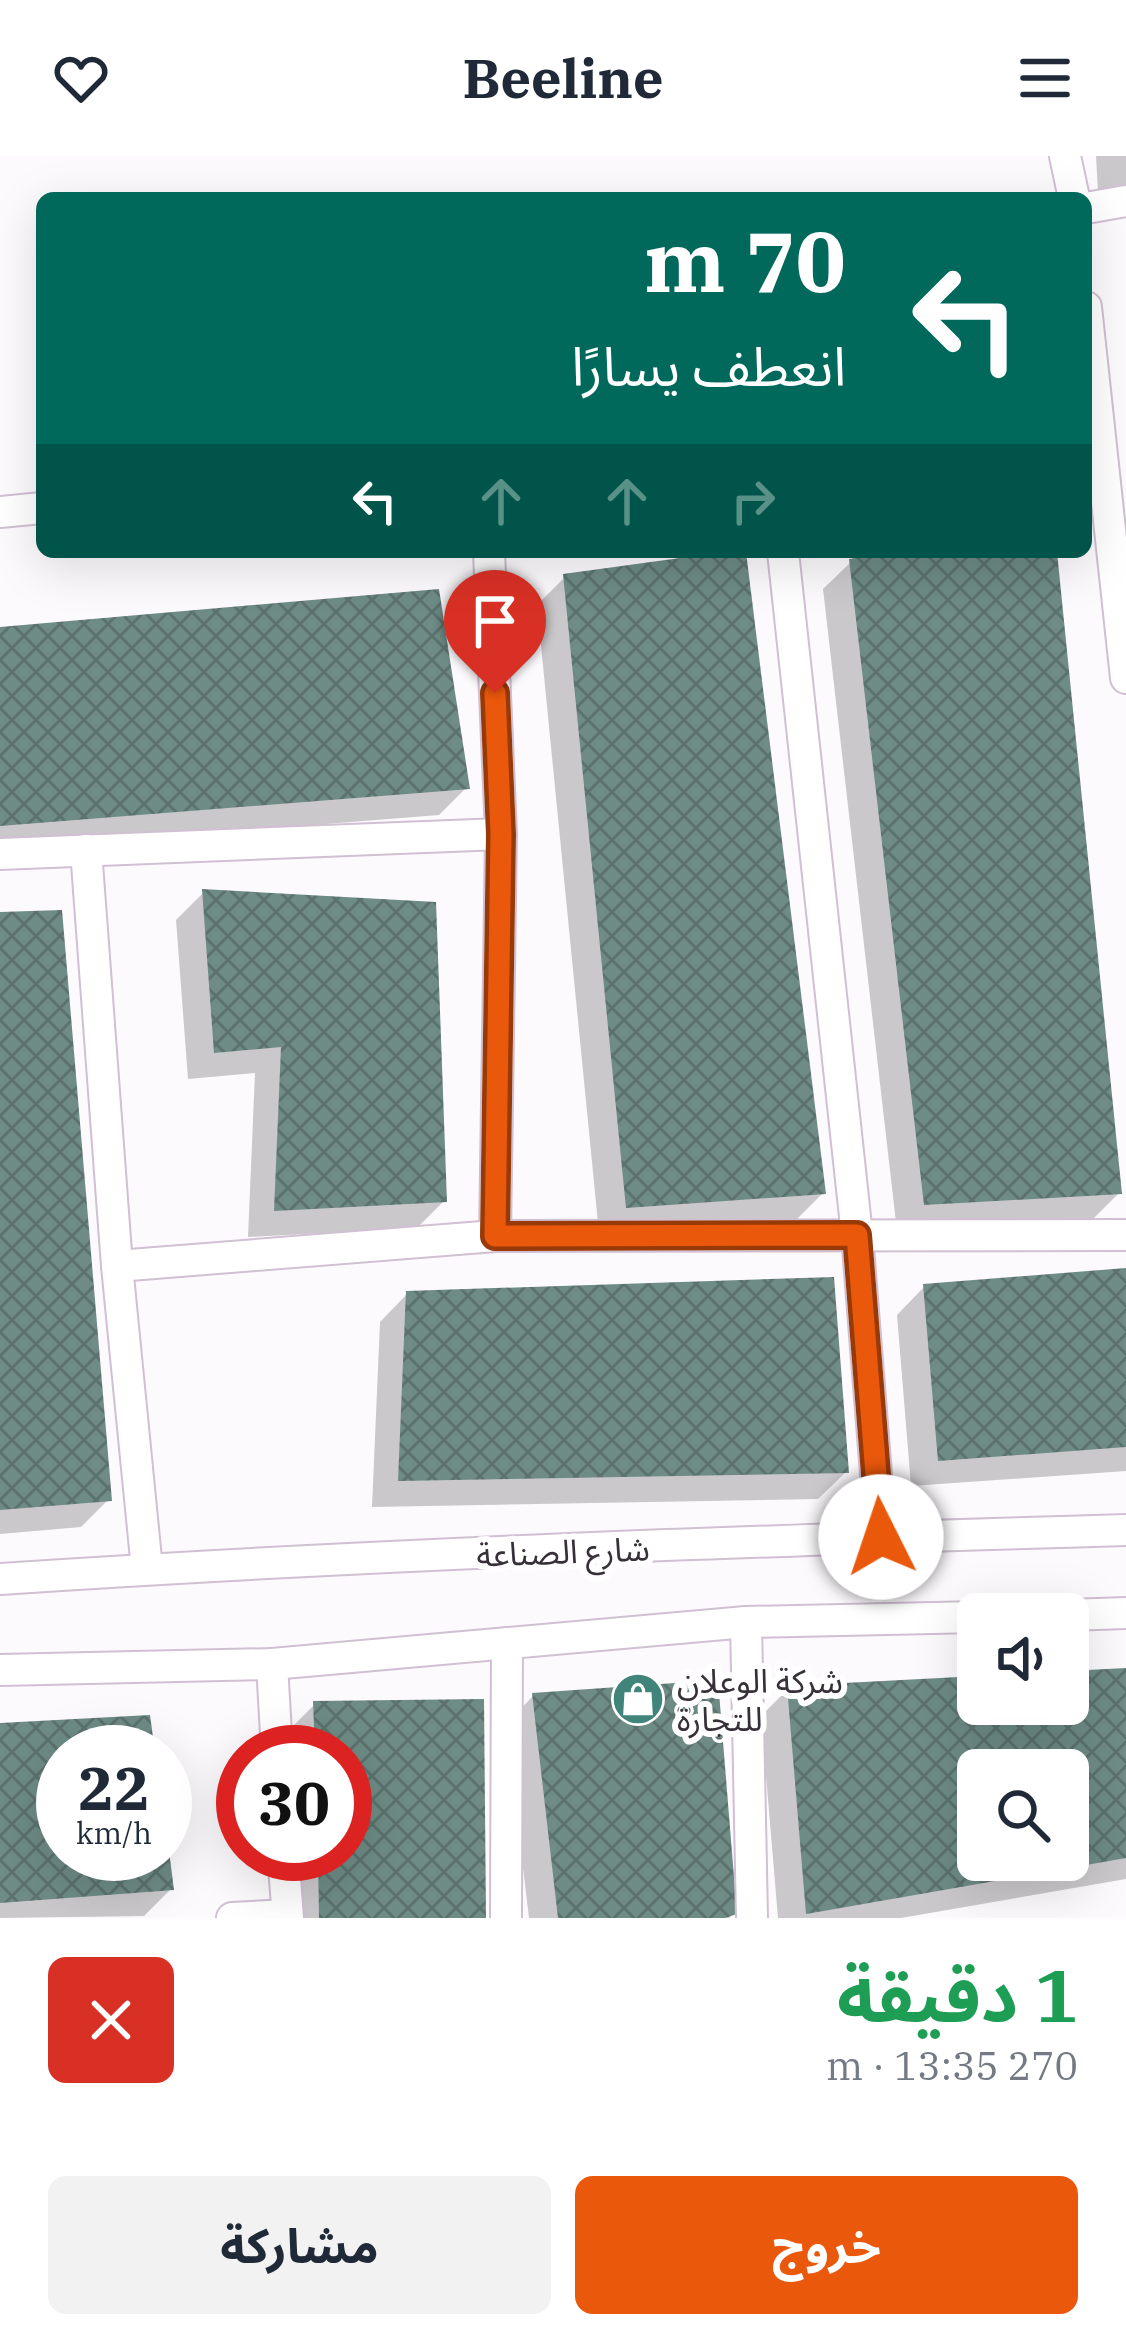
<!DOCTYPE html>
<html lang="ar">
<head>
<meta charset="utf-8">
<style>
	body { margin:0; font-family:"IBM Plex Serif","Noto Sans Arabic",serif; background:#f2f2f3; color:#1f2937; direction:rtl; height:100vh; display:flex; flex-direction:column; font-size:45px; white-space:nowrap }
	* { box-sizing:border-box; margin:0 }
	p { font-size:39px; color:#747a83 }
	.icon { flex:none; width:66px; height:66px; fill:none; stroke:currentColor; stroke-width:2; stroke-linecap:round; stroke-linejoin:round }
	.map { position:relative; height:1762px; overflow:hidden; direction:ltr }
	.details { display:flex; flex-direction:column; background:#fff; flex:1 }
	.details>* { flex:none }
	.hud { position:absolute; left:36px; top:36px; width:1056px; height:366px; border-radius:18px; box-shadow:0 12px 48px #0002; direction:rtl; background:#00695c; color:#fff; overflow:hidden }
	.fabs { position:absolute; left:957px; top:1437px; display:grid; gap:24px }
	.fabs a { display:grid; place-items:center; width:132px; height:132px; border-radius:18px; background:#fff; box-shadow:0 12px 48px #0002; font-size:60px }
	.speed { position:absolute; left:36px; top:1569px; display:flex; gap:24px; font-size:60px; font-weight:700; text-align:center }
	.speed>* { display:grid; place-content:center; width:156px; height:156px; border-radius:50%; background:#fff; box-shadow:0 12px 48px #0002; line-height:1 }
	.speed small { font-size:30px; font-weight:400 }
	.speed .limit { border:18px solid #d22; background:#fff; color:#111 }
	.pin { position:absolute; display:grid; place-items:center; width:102px; height:102px; color:#fff; margin:-123px -51px; border-radius:50% 50% 50% 0; rotate:-45deg; box-shadow:0 0 12px #0007 }
	.pin .icon { rotate:45deg }
	.me { position:absolute; width:132px; margin:-66px; rotate:356deg; stroke-linejoin:round; filter:drop-shadow(0 0 9px #0008) }
	.turn { display:flex; align-items:center; gap:42px; height:252px; padding:0 48px; font-size:54px }
	.turn .icon { width:156px; height:156px; stroke-width:2.5 }
	.turn b { display:block; font-size:84px; line-height:102px }
	.lanes { display:flex; align-items:center; height:114px; padding:0 48px; background:#0003; justify-content:center; gap:60px; direction:ltr }
	.lanes .off { opacity:.35 }
	.round { display:grid; place-items:center; flex:none; width:126px; height:126px; border-radius:18px; background:#f2f2f3 }
	.summary { display:flex; align-items:center; justify-content:space-between; height:204px; padding:0 48px }
	h1 { font-size:72px; font-weight:700; line-height:90px; color:#1e9e55 }
	.cta { display:flex; gap:24px; margin-top:auto; padding:24px 48px }
	.cta a { flex:1; height:138px; border-radius:18px; background:#ea580c; color:#fff; font-size:48px; font-weight:700; line-height:138px; text-align:center }
	.cta a+a { background:#f2f2f3; color:#1f2937 }
	header { display:flex; justify-content:space-between; align-items:center; height:156px; padding:0 48px; background:#fff; font-size:54px; font-weight:700 }
	.map>svg:first-child { display:block }
	.shadow { fill:#0003; fill-rule:evenodd }
	.building { fill:url(#building-cross-hatch); fill-rule:evenodd }
	.lines { fill:none; stroke-linecap:round; stroke-linejoin:round }
	.minor-casing { stroke:#d1bfd3; stroke-width:34 }
	.minor { stroke:#fff; stroke-width:30 }
	.route-casing { stroke:#983908; stroke-width:30 }
	.route { stroke:#ea580c; stroke-width:21 }
	.labels { text-anchor:middle; dominant-baseline:central; stroke-width:12; stroke-linejoin:round; paint-order:stroke }
	.street-label { font-size:33px; fill:#373038; stroke:#fff }
	.poi-label { font-size:33px; fill:#373038; stroke:#fff; text-anchor:start }
</style>
</head>
<body>
<header><svg class="icon" aria-label="menu" viewBox="0 0 24 24"><path d="M4 6h16M4 12h16M4 18h16"/></svg>Beeline<svg class="icon" aria-label="heart" viewBox="0 0 24 24"><path d="M12 20l-8-8c-3-5 5-10 8-4 3-6 11-1 8 4z"/></svg></header>
<div class="map">
<svg width="1126" height="1762" viewBox="0 0 1126 1762">
	<defs>
		<pattern id="building-cross-hatch" width="8" height="8" patternUnits="userSpaceOnUse" patternTransform="scale(3)"><rect width="8" height="8" fill="#6e8b85"/><path d="M0 0l8 8M0 8l8-8" fill="none" stroke="#5b726e"/></pattern>
	</defs>
	<rect width="100%" height="100%" fill="#fdfafe"/>
	<g class="shadow">
		<polygon points="1096,0 1126,0 1126,54 1098,36"/>
		<polygon points="906,396 1054,396 1119,1037 1092,1064 897,1075 823,433 851,406"/>
		<polygon points="565,421 823,1037 796,1064 599,1077 537,449"/>
		<polygon points="0,474 466,632 439,659 0,694"/>
		<polygon points="204,736 444,1045 417,1072 248,1081 255,917 188,923 176,764"/>
		<polygon points="0,759 108,1344 81,1371 0,1378"/>
		<polygon points="1126,1115 1126,1315 911,1330 897,1159 924,1131"/>
		<polygon points="407,1138 846,1316 818,1343 372,1351 380,1166"/>
		<path d="M1126,1515V1723L901,1762H778L761,1560L788,1533L978,1523V1548H1068V1518ZM978,1614H1068V1704H978Z"/>
		<polygon points="533,1540 734,1757 729,1762 529,1762 506,1568"/>
		<polygon points="315,1548 483,1762 292,1762 291,1698 345,1698 345,1596 288,1596 287,1576"/>
		<polygon points="0,1570 152,1596 63,1596 63,1698 165,1698 165,1689 171,1733 144,1760 0,1762"/>
	</g>
	<g class="building">
		<polygon points="724,396 746,396 826,1038 626,1052 563,418"/>
		<polygon points="888,396 1057,396 1122,1038 924,1049 849,403"/>
		<polygon points="439,433 470,633 0,670 0,471"/>
		<polygon points="202,733 436,746 447,1046 274,1055 281,891 214,897"/>
		<polygon points="62,754 112,1345 0,1354 0,756"/>
		<polygon points="1126,1112 1126,1291 938,1305 923,1128"/>
		<polygon points="834,1121 849,1317 398,1325 406,1135"/>
		<path d="M1126,1512V1702L806,1758L787,1530L978,1520V1548H1068V1515ZM978,1614H1068V1704H978Z"/>
		<polygon points="718,1524 737,1758 725,1762 558,1762 532,1537"/>
		<polygon points="484,1543 486,1762 319,1762 318,1698 345,1698 345,1596 315,1596 313,1545"/>
		<polygon points="150,1559 155,1596 63,1596 63,1698 165,1698 165,1687 168,1687 174,1734 0,1747 0,1567"/>
	</g>
	<g class="lines">
		<g class="minor-casing">
			<g id="minor">
				<polyline points="1065,0 1074,42"/>
				<polyline points="1086,52 1126,45"/>
				<polyline points="1086,151 1126,522"/>
				<polyline points="0,356 42,352"/>
				<polyline points="489,396 501,678 495,1080"/>
				<polyline points="783,396 857,1079 881,1381"/>
				<polyline points="86,694 117,1110 147,1413"/>
				<polyline points="0,698 501,678"/>
				<polyline points="117,1110 495,1080 1126,1079"/>
				<path d="M0,1423C375,1398 751,1385 1126,1374"/>
				<polyline points="1068,1459 1126,1457"/>
				<polyline points="746,1466 752,1762"/>
				<polyline points="272,1508 277,1596"/>
				<polyline points="0,1514 272,1508 746,1466 978,1461"/>
				<polyline points="283,1698 288,1762"/>
				<polyline points="232,1762 287,1759"/>
				<polyline points="506,1762 507,1487"/>
			</g>
		</g>
		<use href="#minor" class="minor"/>
	</g>
	<g class="lines">
		<g class="route-casing">
			<polyline id="route" points="495,537 501,678 495,1080 857,1079 881,1381"/>
		</g>
		<use href="#route" class="route"/>
	</g>
	<defs>
		<g id="shop-disc" transform="scale(2.7)"><circle r="9.5" fill="#41857a" stroke="#fff"/><path d="M-5-2.5h2.3a2.7 3.5 0 0 1 5.4 0H5L5.5 6h-11ZM-1.5-2.5h3a1.5 2.3 0 0 0-3 0Z" fill="#fff"/></g>
	</defs>
	<g fill-rule="evenodd">
		<use href="#shop-disc" x="638" y="1543"/>
	</g>
	<g class="labels">
		<g class="street-label">
			<text transform="translate(563 1395) rotate(-2)">شارع الصناعة</text>
		</g>
		<g class="poi-label">
			<text x="677" y="1524">شركة الوعلان<tspan x="677" dy="38">للتجارة</tspan></text>
		</g>
	</g>
</svg>
<div class="fabs">
<a><svg class="icon" aria-label="sound" viewBox="0 0 24 24"><path d="M4 9h4l5-4v14l-5-4H4zM17 9q2 3 0 6"/></svg></a>
<a><svg class="icon" aria-label="search" viewBox="0 0 24 24"><circle cx="10" cy="10" r="6"/><path d="M15 15l6 6"/></svg></a>
</div>
<div class="speed"><div>22<small>km/h</small></div><div class="limit">30</div></div>
<div class="pin" style="left:495px;top:537px;background:#d93025"><svg class="icon" aria-label="arrive" viewBox="0 0 24 24"><path d="M6 21V4h12l-3 4 3 4H6"/></svg></div>
<svg class="me" style="left:881px;top:1381px" viewBox="-20 -20 40 40"><circle r="19" fill="#fff"/><path d="M0-13L10 11 0 6-10 11z" fill="#ea580c"/></svg>
<div class="hud">
<div class="turn"><svg class="icon" aria-label="left" viewBox="0 0 24 24"><path d="M17 20v-9H6M10 6l-5 5 5 5"/></svg><div><b>70 m</b>انعطف يسارًا</div></div>
<div class="lanes"><svg class="icon" aria-label="left" viewBox="0 0 24 24"><path d="M17 20v-9H6M10 6l-5 5 5 5"/></svg><svg class="icon off" aria-label="ahead" viewBox="0 0 24 24"><path d="M12 20V5M6 11l6-6 6 6"/></svg><svg class="icon off" aria-label="ahead" viewBox="0 0 24 24"><path d="M12 20V5M6 11l6-6 6 6"/></svg><svg class="icon off" aria-label="right" viewBox="0 0 24 24"><path d="M7 20v-9h11M14 6l5 5-5 5"/></svg></div>
</div>
</div>
<section class="details">
<div class="summary"><div><h1>1 دقيقة</h1><p>270 m · 13:35</p></div><a class="round" style="background:#d93025;color:#fff"><svg class="icon" aria-label="close" viewBox="0 0 24 24"><path d="M6 6l12 12M18 6L6 18"/></svg></a></div>
<div class="cta"><a>خروج</a><a>مشاركة</a></div>
</section>
</body>
</html>
